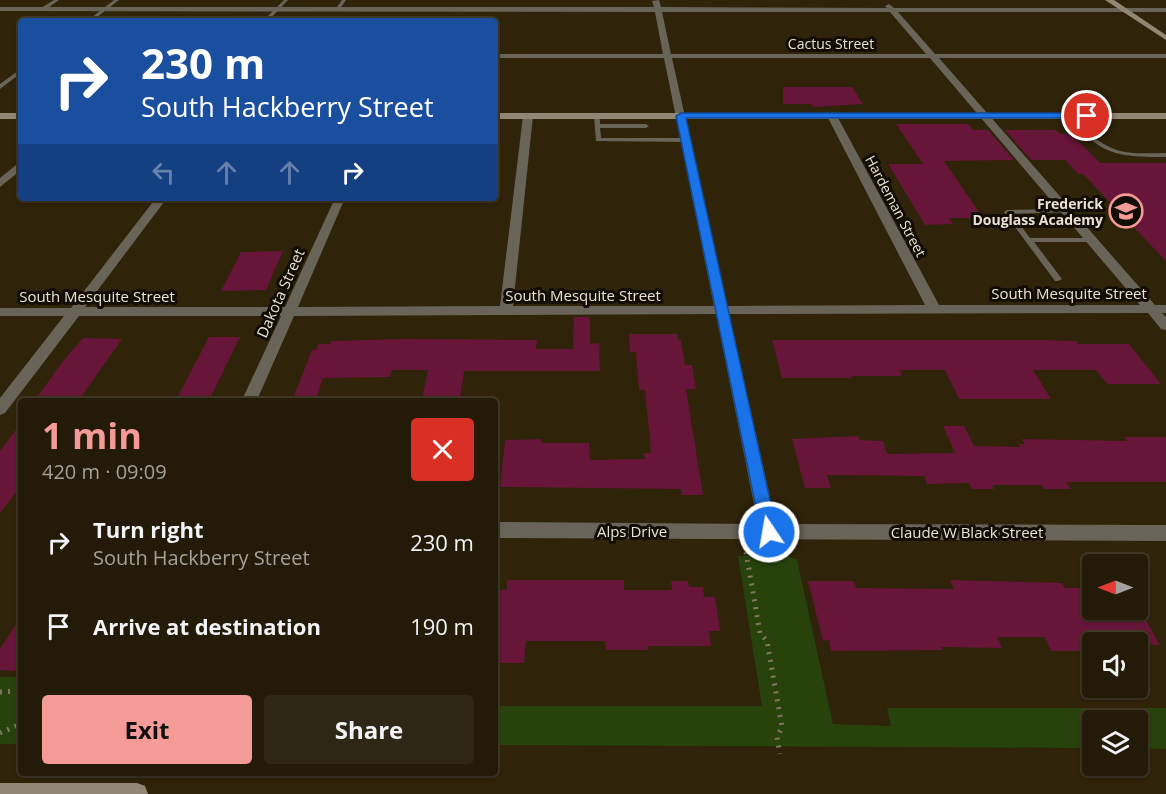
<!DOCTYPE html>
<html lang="en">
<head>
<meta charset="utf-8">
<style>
	body { margin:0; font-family:"Open Sans",sans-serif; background:#2f2715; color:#f1f3f6; height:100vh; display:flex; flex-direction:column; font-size:22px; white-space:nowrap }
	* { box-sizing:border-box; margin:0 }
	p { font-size:20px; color:#a3a19b }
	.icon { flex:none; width:33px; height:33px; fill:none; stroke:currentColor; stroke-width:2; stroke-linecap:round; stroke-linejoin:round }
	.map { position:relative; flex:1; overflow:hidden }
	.sheet { position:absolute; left:18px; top:398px; width:480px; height:378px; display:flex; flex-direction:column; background:#231a07; border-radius:6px; box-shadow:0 2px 4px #0004,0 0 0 2px #403828 }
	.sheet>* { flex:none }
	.guide { position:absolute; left:18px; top:18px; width:480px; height:183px; border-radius:6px; box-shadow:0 2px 4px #0004,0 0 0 2px #403828; background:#1a4fa0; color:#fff; overflow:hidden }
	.needle { width:39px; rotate:270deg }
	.controls { position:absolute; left:1082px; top:554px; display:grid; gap:12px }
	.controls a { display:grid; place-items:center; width:66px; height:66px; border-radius:6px; background:#231a07; box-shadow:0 2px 4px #0004,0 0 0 2px #403828; font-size:30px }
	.pin { position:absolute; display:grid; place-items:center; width:51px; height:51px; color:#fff; margin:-26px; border:3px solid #fff; border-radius:50%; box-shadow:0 2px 6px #0007 }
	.me { position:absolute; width:66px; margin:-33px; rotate:348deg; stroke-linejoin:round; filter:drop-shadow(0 0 4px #0008) }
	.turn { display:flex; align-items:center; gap:21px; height:126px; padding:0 24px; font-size:27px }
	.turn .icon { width:78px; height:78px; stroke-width:2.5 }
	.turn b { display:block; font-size:42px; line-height:51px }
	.lanes { display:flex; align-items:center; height:57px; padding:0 24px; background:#0003; justify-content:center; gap:30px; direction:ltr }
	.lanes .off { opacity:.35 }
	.round { display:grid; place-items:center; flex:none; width:63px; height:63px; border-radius:6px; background:#2f2715 }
	.overview { display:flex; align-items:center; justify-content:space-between; height:102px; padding:0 24px }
	h1 { font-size:36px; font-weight:700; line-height:45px; color:#f59b97 }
	.button { display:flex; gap:12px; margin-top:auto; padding:12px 24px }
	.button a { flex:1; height:69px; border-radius:6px; background:#f59b97; color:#111; font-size:24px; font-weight:700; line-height:69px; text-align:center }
	.button a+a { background:#2f2715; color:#f1f3f6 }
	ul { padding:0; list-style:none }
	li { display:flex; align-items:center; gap:18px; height:84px; padding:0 24px }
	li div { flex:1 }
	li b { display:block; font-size:22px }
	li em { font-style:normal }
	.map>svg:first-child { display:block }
	.green { fill:#27430b }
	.building { fill:#671538 }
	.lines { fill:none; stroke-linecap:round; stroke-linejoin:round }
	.path-far1 { stroke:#817762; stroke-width:4; stroke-dasharray:1.5 4.5; stroke-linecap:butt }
	.path { stroke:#817762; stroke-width:5; stroke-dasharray:2 6; stroke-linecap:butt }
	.lane { fill:#696458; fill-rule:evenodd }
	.street { fill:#696458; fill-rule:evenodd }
	.secondary { fill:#908875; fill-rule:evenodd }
	.route { fill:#1a73e8; stroke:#114b97; stroke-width:1.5 }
	.labels { text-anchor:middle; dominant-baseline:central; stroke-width:6; stroke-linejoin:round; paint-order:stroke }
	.far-street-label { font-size:14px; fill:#eae3d4; stroke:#120d04 }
	.far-poi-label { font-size:14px; font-weight:bold; fill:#eae3d4; stroke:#120d04; text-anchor:end }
	.street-label { font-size:15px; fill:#eae3d4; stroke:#120d04 }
</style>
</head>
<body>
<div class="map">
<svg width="1166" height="794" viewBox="0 0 1166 794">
	<rect width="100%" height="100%" fill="#2f2309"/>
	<g class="green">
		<polygon points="783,554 797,560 833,724 891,726 887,708 1166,708 1166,749 1137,748 1137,720 1092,720 1092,748 495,745 495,706 762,706 738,556"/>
		<rect x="0" y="677" width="21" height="67"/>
	</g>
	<g class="building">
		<polygon points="783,87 852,87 863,104 813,107 812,104 783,104"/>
		<polygon points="896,124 968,124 973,130 988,130 1014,160 944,161 983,218 949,218 953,224 925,225 888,164 923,164"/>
		<polygon points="1005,130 1056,130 1060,134 1071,134 1100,163 1166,163 1166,261 1083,174 1078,174 1065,160 1031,160"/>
		<polygon points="283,251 266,290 221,291 241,252"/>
		<polygon points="574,317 590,317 590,344 599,343 600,371 464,371 460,398 422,398 428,370 391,370 390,377 323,378 317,396 294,396 312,350 316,350 318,344 330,344 331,341 405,339 537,340 536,349 573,349"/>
		<polygon points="629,334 677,334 678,340 681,340 685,365 692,365 696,389 686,389 703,495 682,495 681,489 500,487 505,440 541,439 541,443 589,443 590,460 645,459 644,453 651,453 645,390 639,390 636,352 630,352"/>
		<polygon points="209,337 240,337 209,400 176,400"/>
		<polygon points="83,338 122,339 79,400 35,400 63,361"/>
		<polygon points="772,340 1041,340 1076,341 1078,344 1129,344 1161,384 1107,384 1096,370 1033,370 1051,399 959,399 945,370 900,370 902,376 851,376 852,378 782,378"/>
		<polygon points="21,423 21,486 0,513 0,451"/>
		<polygon points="943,426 964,426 974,446 1020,447 1019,444 1025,444 1022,439 1127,441 1124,437 1166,437 1166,482 1066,482 1071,489 1044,489 1042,485 992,485 994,489 972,489 969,483 927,484 924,476 827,475 831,488 805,488 792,439 858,436 860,440 883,441 887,454 955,453"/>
		<polygon points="507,580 624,580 624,590 672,590 671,581 688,581 689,587 703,587 704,597 715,597 720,631 709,631 711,646 648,646 648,650 606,650 605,641 526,641 524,663 495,663 495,590 507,590"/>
		<polygon points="950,580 1062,583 1065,588 1092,588 1092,609 1137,609 1137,604 1160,645 1092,642 1092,651 1051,651 1045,637 997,637 1002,648 941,647 943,650 831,651 829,640 823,641 808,581 854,581 856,588 954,589"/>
		<polygon points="21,616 21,671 0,670 0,649"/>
	</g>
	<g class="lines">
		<polyline class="path-far1" points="745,548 746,553"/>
		<g class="path">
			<polyline points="746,552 760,633 767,641 782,727 777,737 780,754"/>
			<polyline points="0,692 21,691"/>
			<polyline points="0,733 21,724"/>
		</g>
		<g class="lane">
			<polygon points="54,0 59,0 45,10 41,10 41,8"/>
			<polygon points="114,0 119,0 92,21 87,21"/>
			<polygon points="284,0 288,0 268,21 263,21"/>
			<polygon points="342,0 346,0 339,10 335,10"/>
			<polygon points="21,69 21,73 0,89 0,84"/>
			<polygon points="597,114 600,116 600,124 646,124 649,126 646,128 600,128 601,138 686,138 689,140 686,142 596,141 594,116"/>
			<path d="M1065,115H1069C1082,127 1097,143 1114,149C1130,155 1149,153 1166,153V157C1112,157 1104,154 1065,117Z"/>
			<polygon points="1066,209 1068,210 1068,212 1012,214 1030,238 1091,238 1095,240 1091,242 1034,242 1062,279 1058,281 1055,281 1004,212 1007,210"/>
		</g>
		<g class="street">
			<path d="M659,0L661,7L887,8L885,6L889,4L894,8H1166V12H898L935,54H1166V58H939L1155,305H1166V313H1162L1166,317V330L1161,329L1148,313L729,314L776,524L1166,525V541L495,538V522L758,524L716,314L294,316L257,400H242L281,316H79L5,413L0,415V398L64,316H0V308H71L156,198H167L85,307H285L335,198H345L298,307L500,306L523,116L528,113L533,116L513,306H714L664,58H495V54H663L655,12L0,11V7H654L652,1ZM662,12H890L926,54H671ZM672,58H930L1140,305H939L837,116L832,113L827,116L925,305L727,306Z"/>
			<polygon points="21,161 21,170 0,187 0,178"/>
		</g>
		<g class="secondary">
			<polygon points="1105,0 1114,0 1166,35 1166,40"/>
			<rect x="0" y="113" width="21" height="6"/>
			<rect x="495" y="113" width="671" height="6"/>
			<polygon points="0,783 137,783 145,786 148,794 0,794"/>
		</g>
	</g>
	<polygon class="route" points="681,113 1087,113 1091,116 1087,118 686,118 777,532 774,537 769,539 763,537 761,532 676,116"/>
	<defs>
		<g id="school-ring" transform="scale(1.725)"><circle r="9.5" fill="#120d04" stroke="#f59b97" stroke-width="1.5"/><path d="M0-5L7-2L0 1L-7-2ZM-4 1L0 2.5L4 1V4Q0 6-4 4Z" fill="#f59b97"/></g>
	</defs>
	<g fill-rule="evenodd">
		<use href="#school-ring" x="1126" y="211"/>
	</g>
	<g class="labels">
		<g class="far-street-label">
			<text x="831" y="43">Cactus Street</text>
			<text transform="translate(896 206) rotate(62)">Hardeman Street</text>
		</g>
		<g class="far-poi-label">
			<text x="1103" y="203">Frederick<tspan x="1103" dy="16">Douglass Academy</tspan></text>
		</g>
		<g class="street-label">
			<text transform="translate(280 293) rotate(-66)">Dakota Street</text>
			<text x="1069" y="293">South Mesquite Street</text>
			<text x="583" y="295">South Mesquite Street</text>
			<text x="97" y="296">South Mesquite Street</text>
			<text x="632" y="531">Alps Drive</text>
			<text x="967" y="532">Claude W Black Street</text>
		</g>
	</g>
</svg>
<div class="controls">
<a><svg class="needle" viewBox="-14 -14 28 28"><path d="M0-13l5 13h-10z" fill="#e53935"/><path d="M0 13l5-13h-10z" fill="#a3a19b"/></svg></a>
<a><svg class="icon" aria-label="sound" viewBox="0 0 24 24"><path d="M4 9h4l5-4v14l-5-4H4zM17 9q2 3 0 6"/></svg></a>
<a><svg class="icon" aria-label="layers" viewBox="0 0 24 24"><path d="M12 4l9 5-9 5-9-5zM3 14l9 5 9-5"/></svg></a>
</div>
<div class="pin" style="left:1087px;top:116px;background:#d93025"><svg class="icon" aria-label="arrive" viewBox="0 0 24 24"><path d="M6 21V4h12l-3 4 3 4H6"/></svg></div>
<svg class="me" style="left:769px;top:532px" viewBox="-20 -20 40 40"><circle r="17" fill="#1a73e8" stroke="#fff" stroke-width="3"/><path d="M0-11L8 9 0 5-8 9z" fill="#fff"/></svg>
<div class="guide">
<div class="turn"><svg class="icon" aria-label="right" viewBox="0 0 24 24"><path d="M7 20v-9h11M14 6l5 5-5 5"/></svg><div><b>230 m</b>South Hackberry Street</div></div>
<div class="lanes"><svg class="icon off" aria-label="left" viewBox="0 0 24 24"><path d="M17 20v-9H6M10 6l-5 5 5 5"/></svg><svg class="icon off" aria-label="ahead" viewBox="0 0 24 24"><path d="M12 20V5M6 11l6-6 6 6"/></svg><svg class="icon off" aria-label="ahead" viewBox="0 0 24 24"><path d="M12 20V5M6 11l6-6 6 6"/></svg><svg class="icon" aria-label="right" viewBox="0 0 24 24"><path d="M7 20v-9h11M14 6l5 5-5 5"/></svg></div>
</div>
<section class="sheet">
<div class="overview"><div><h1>1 min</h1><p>420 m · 09:09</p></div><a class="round" style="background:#d93025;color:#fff"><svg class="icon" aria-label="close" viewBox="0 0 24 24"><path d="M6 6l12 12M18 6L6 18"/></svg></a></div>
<ul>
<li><svg class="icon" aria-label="right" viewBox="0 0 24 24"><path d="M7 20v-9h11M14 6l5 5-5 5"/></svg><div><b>Turn right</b><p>South Hackberry Street</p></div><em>230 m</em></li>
<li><svg class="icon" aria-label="arrive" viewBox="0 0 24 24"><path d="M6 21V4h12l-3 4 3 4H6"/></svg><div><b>Arrive at destination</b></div><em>190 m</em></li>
</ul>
<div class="button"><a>Exit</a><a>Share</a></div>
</section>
</div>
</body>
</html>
